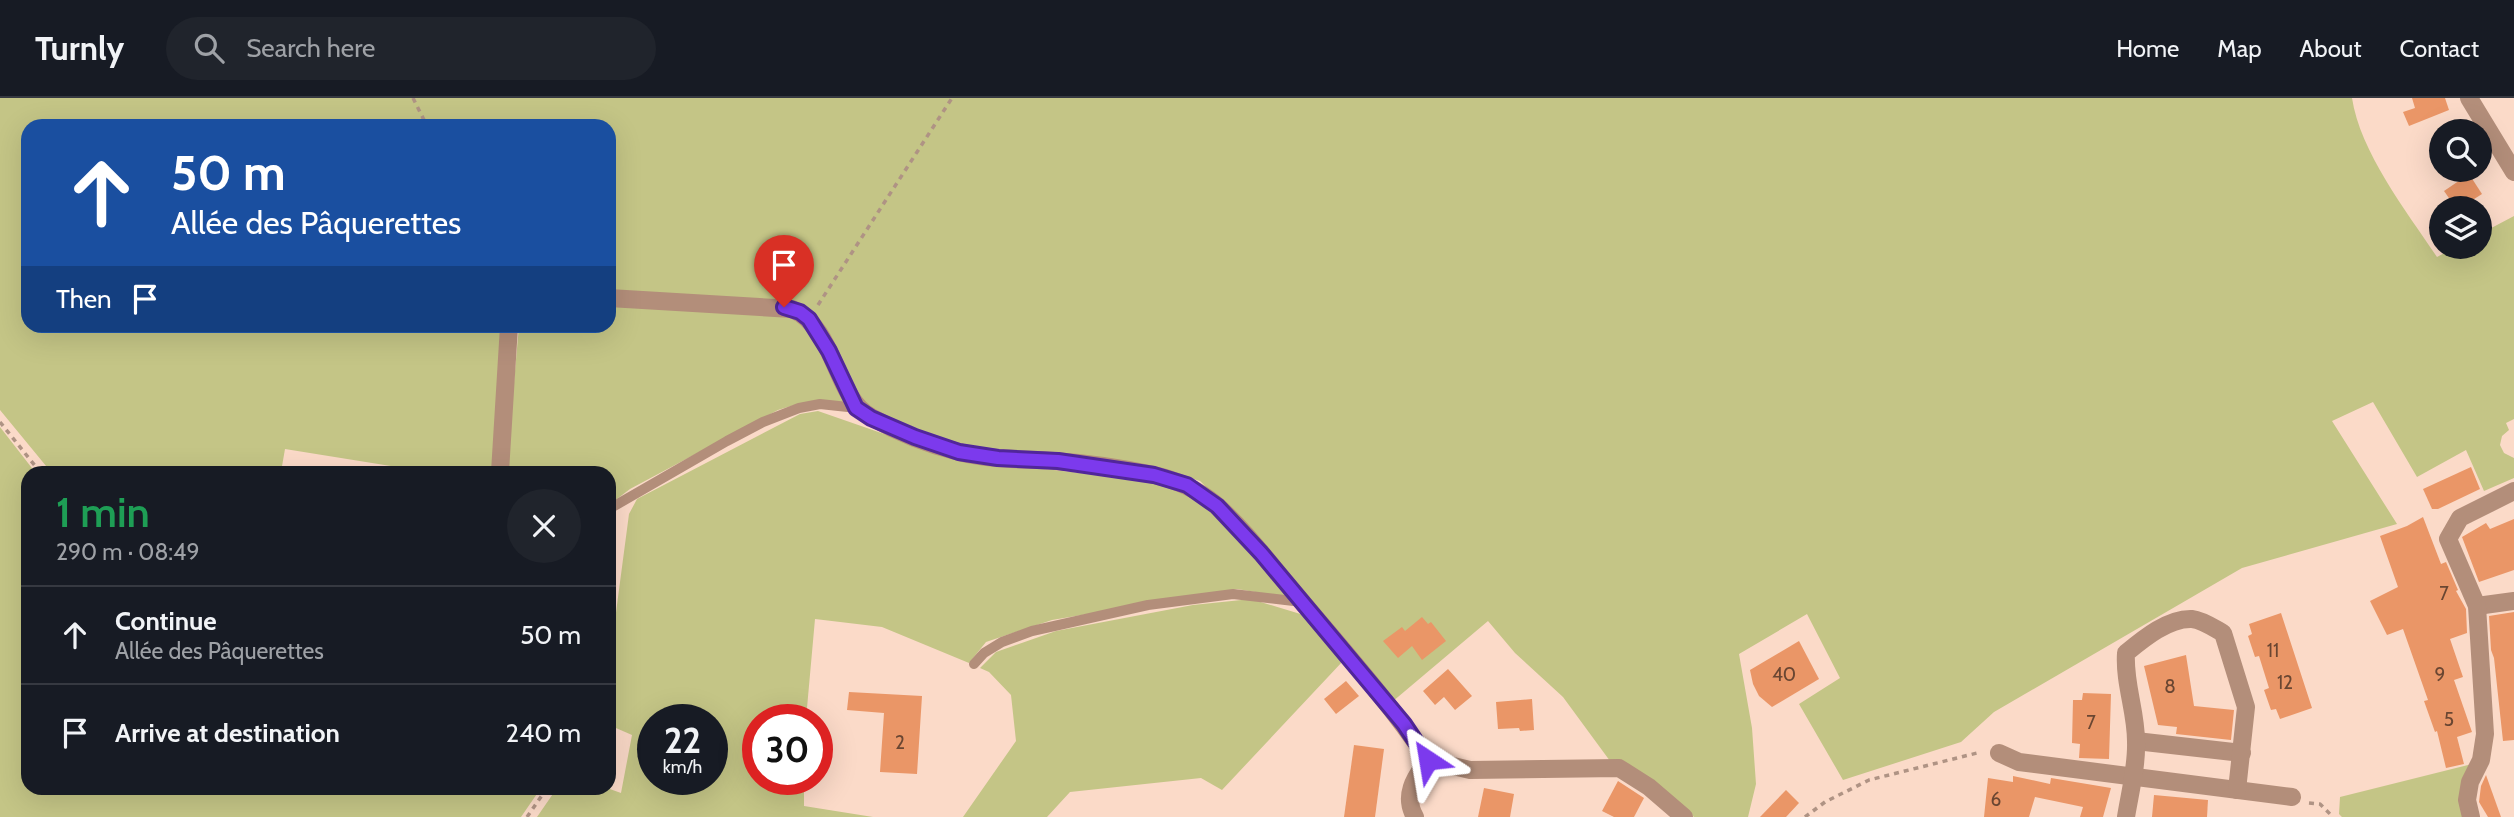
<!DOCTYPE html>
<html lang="en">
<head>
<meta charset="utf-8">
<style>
	body { margin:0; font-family:Cabin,sans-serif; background:#20242c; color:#f1f3f6; height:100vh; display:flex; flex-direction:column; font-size:26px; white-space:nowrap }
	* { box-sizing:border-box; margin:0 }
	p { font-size:23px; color:#9ea1a6 }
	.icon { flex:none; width:38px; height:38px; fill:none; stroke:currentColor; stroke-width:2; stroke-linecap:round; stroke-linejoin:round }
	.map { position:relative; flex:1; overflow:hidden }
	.details { position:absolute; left:21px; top:368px; width:595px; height:329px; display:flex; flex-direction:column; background:#171b24; border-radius:21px; box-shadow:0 7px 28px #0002 }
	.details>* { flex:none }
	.guide { position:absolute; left:21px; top:21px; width:595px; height:214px; border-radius:21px; box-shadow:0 7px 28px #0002; background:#1a4fa0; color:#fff; overflow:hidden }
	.tools { position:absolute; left:2429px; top:21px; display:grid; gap:14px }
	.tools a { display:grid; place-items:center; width:63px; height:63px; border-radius:50%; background:#171b24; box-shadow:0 7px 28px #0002; font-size:35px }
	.speed { position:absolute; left:637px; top:606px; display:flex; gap:14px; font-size:35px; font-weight:700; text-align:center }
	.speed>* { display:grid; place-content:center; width:91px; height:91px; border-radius:50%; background:#171b24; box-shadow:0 7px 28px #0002; line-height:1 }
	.speed small { font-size:18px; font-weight:400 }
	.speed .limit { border:10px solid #d22; background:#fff; color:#111 }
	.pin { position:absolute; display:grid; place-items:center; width:60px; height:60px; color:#fff; margin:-72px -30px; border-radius:50% 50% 50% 0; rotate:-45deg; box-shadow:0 0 7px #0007 }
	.pin .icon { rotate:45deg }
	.me { position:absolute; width:77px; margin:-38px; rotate:327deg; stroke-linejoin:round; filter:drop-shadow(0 0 5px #0008) }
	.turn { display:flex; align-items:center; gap:24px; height:147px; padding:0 35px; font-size:32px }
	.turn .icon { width:91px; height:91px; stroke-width:2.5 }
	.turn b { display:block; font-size:49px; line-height:60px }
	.then { display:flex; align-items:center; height:66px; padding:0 35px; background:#0003; gap:14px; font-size:26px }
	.round { display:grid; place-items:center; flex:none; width:74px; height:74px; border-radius:37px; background:#20242c }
	.overview { display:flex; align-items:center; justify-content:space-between; height:119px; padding:0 35px }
	h1 { font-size:42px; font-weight:600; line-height:52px; color:#1e9e55 }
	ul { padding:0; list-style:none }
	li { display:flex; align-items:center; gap:21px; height:98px; padding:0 35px; border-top:2px solid #363941 }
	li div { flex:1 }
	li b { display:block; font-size:26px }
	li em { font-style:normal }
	header { display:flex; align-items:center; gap:42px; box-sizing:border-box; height:98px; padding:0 35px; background:#171b24; border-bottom:2px solid #363941 }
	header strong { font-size:33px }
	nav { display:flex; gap:38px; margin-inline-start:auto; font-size:24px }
	.search { width:490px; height:63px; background:#20242c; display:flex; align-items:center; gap:18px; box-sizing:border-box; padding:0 24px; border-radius:38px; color:#9ea1a6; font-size:26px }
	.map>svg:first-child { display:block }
	.green { fill:#c4c586; fill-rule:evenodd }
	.building { fill:#ea9667 }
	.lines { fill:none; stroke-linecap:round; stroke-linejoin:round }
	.path { stroke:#af9384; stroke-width:3.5; stroke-dasharray:5 5; stroke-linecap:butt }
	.lane { stroke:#b38e7a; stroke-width:10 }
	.street { stroke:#b38e7a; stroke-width:18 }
	.route-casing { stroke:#51269a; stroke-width:18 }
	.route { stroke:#7c3aed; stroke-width:12 }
	.labels { text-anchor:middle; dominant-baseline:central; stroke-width:5; stroke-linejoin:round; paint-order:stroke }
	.number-label { font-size:19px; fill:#6a4632 }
</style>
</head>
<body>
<header>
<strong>Turnly</strong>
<div class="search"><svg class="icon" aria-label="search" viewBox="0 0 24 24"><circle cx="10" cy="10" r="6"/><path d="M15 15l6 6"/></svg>Search here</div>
<nav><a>Home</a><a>Map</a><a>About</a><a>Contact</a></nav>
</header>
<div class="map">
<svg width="2514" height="719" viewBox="0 0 2514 719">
	<rect width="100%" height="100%" fill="#fbdac8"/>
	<g class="green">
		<path d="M0,0H2352C2360,54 2407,114 2437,159L2456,149H2480V136L2514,118V321L2506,325L2509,332L2502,338L2500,347L2504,355L2514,360V380L2484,393L2466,352L2417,379L2373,304L2332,323L2397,426L2242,470L1994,614L1961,644L1843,682L1799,606L1840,580L1807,516L1739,556L1752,630L1756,686L1748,719H1694L1624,663H1610L1563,599L1515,555L1488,523L1392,604L1252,434L1200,383L1150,368L963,351L862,307L809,214L609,194V28H28V228H505L496,374H428L285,351L281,374H51L0,312Z"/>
		<polygon points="609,208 789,216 803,222 847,305 801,305 778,312 630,391 609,407 609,374 506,374 519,228 609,228"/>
		<path d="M818,313L959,362L1156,383L1208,406L1293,500L1237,491L1052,522L986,544L969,565L882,529L815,521L806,621H758V681H804V708L873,719H537L557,690H607L621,695L632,637L609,627V531L615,522L629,416L637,401L800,316ZM653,621H712V681H653Z"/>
		<polygon points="0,329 35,374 28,374 28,690 541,690 521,719 0,719"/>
		<polygon points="1251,501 1307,518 1343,563 1222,692 1201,680 1070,694 1047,719 963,719 1016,643 1011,597 989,574 980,570 996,554 1056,533 1193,507"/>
		<path d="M2472,666C2463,684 2454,700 2465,719H2342L2339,716L2340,699Z"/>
	</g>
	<g class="building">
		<polygon points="2412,0 2445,0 2449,12 2409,28 2403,14 2415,10"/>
		<polygon points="2469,76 2482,96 2460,110 2456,110 2444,93"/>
		<polygon points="2471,369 2480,391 2438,411 2432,411 2423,391"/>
		<polygon points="2423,419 2441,466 2446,464 2458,492 2456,493 2466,511 2467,535 2450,541 2463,579 2454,582 2472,634 2457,639 2464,666 2446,670 2437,633 2435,634 2424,603 2428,602 2403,531 2387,537 2370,503 2398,489 2380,438 2407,428"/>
		<polygon points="2514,421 2514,472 2479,484 2462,439 2486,425 2490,431"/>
		<polygon points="2514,514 2514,642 2503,643 2494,560 2491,552 2489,518"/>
		<polygon points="2281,515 2312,610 2280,621 2276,611 2271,612 2264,592 2269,590 2259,558 2255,559 2248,538 2252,536 2249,526"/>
		<polygon points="1422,519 1428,526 1431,524 1446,543 1422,562 1412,548 1398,560 1383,543 1402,529 1405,533"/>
		<polygon points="1799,543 1819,581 1772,609 1759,598 1753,586 1750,572"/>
		<polygon points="2186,557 2194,608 2234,612 2231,642 2176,636 2177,629 2158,627 2144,568"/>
		<polygon points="1448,571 1472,598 1455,612 1444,599 1435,607 1423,593"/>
		<polygon points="1346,583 1359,598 1336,616 1324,601"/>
		<polygon points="849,594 922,598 917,676 880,674 884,615 847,612"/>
		<polygon points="2083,595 2111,596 2109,661 2079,660 2080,646 2072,645 2073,602 2082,602"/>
		<polygon points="1532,601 1534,632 1520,633 1519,630 1498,631 1496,604"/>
		<polygon points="1354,647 1384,651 1375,719 1344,719"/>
		<polygon points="2486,677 2501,719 2488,719 2479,704 2481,688"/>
		<polygon points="2013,678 2050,686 2051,680 2111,690 2103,719 2080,719 2083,709 2035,699 2029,719 1984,719 1988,680 2013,684"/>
		<polygon points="1618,683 1644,700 1634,719 1614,719 1602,713"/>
		<polygon points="1484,690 1514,696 1510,719 1478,719"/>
		<polygon points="1786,692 1799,705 1786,719 1760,719"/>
		<polygon points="2154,697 2208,702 2207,719 2152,719"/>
	</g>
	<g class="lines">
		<g class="path">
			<polyline points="413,0 427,28"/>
			<polyline points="818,207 952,0"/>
			<polyline points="0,324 40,374"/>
			<polyline points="2309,705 2320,706 2333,719"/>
			<polyline points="527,719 547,690"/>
			<polyline points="1805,719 1825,704 1869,682 1981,654"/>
		</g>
		<g class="lane">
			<polyline points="609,411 727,343 763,324 799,310 820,306 857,310"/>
			<polyline points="974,566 984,555 1002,544 1032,533 1148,507 1233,496 1302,504"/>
		</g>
		<g class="street">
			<polyline points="2469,0 2514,74"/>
			<path d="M609,200L792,211C836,230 834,299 871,319C897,334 930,347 959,354C990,362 1023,361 1054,363C1086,365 1122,370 1154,377C1176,382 1197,391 1215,406C1243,430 1269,465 1293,493C1339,548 1388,602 1428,662L1470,672L1619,670L1649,689L1684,719"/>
			<polyline points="500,374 509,228"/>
			<polyline points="2477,508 2514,503"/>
			<polyline points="2136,643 2242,655"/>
			<polyline points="1999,655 2019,664 2292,699"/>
			<path d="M1415,719C1403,698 1414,680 1428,662"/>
			<path d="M2126,719C2130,694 2137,668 2136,643C2136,613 2124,585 2126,555C2143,541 2168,520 2192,521C2202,522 2214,530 2223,535L2246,609L2237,692"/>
			<polyline points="2471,719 2467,702 2470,684 2481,662 2485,636 2477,508 2448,441 2460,420 2514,393"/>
		</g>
	</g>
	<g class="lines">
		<g class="route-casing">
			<polyline id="route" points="784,209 800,214 809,221 829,253 856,310 871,320 915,339 959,354 998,360 1058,363 1154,377 1187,387 1217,408 1261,455 1404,626 1428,662"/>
		</g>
		<use href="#route" class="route"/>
	</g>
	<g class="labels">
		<g class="number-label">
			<text x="2444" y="495">7</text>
			<text x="2273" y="552">11</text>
			<text x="1784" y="576">40</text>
			<text x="2440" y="576">9</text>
			<text x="2285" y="584">12</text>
			<text x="2170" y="588">8</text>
			<text x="2449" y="621">5</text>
			<text x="2091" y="624">7</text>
			<text x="900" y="644">2</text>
			<text x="1996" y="701">6</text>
		</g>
	</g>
</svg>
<div class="tools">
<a><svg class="icon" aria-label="search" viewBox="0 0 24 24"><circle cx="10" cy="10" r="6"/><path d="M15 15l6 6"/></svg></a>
<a><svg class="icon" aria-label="layers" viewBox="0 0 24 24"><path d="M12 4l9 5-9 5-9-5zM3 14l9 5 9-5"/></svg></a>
</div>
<div class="speed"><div>22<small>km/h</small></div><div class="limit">30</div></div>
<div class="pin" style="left:784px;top:209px;background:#d93025"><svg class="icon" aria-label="arrive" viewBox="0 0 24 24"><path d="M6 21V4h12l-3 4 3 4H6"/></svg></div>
<svg class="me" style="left:1428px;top:662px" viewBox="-20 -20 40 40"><path d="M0-17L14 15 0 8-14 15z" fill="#7c3aed" stroke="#fff" stroke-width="4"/></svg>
<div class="guide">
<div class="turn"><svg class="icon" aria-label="ahead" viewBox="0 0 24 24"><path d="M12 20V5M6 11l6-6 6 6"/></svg><div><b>50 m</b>Allée des Pâquerettes</div></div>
<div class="then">Then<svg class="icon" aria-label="arrive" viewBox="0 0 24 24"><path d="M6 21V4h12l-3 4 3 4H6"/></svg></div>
</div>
<section class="details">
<div class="overview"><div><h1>1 min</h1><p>290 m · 08:49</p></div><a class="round"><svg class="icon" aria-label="close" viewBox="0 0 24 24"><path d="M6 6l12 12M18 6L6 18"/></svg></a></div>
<ul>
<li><svg class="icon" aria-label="ahead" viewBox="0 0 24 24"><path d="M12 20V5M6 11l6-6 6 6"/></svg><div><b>Continue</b><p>Allée des Pâquerettes</p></div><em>50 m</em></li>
<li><svg class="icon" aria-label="arrive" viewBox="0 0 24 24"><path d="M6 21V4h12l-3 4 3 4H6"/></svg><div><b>Arrive at destination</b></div><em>240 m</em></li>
</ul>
</section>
</div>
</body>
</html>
